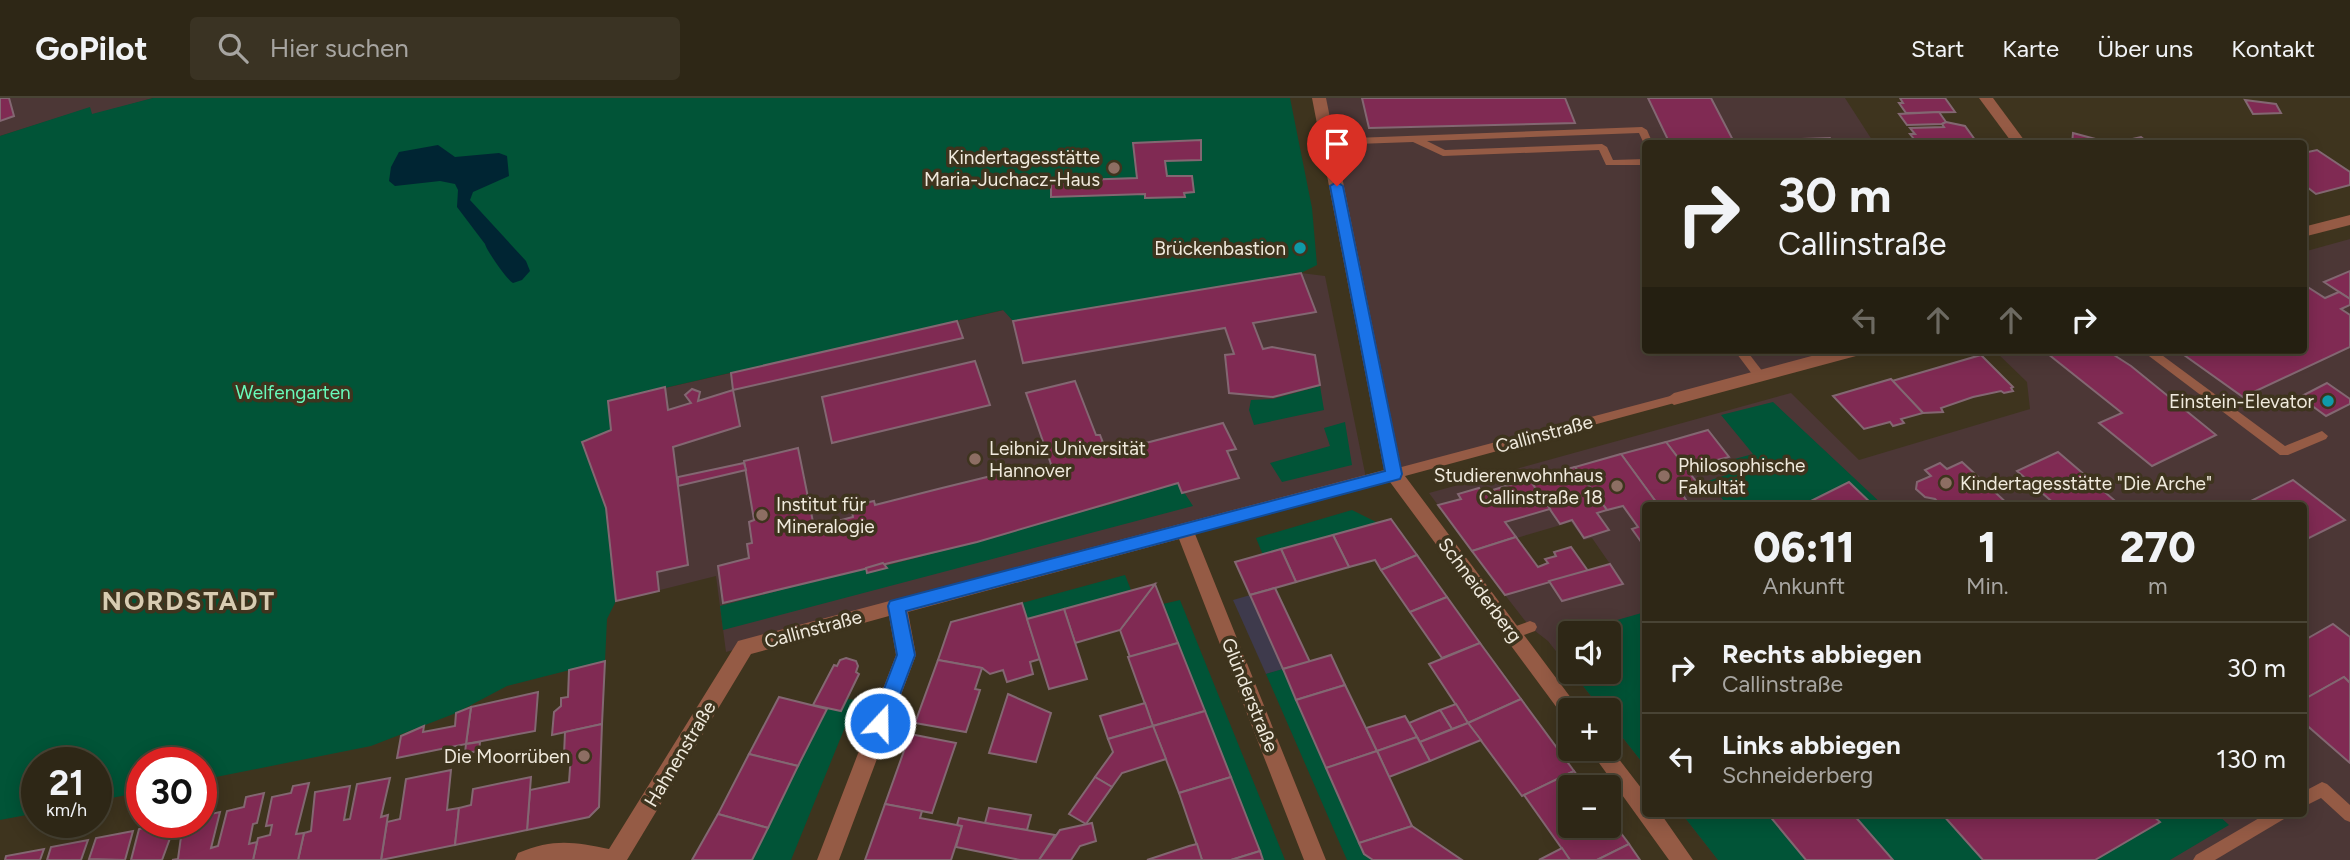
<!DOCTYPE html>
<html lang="de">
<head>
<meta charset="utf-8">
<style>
	body { margin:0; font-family:Figtree,sans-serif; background:#3a3323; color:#f1f3f6; height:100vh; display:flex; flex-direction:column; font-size:26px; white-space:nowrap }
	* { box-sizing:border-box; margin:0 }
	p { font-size:23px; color:#a7a5a1 }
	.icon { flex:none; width:38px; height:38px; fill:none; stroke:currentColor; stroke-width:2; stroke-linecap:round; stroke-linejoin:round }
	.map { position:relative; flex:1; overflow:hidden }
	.side { position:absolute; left:1642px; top:404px; width:665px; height:315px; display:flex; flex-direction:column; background:#2e2716; border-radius:7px; box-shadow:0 4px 18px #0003,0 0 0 2px #494435 }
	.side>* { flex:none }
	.banner { position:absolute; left:1642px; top:42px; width:665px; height:214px; border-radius:7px; box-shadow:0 4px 18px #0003,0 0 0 2px #494435; background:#2e2716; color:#f1f3f6; overflow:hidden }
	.controls { position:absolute; left:1558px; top:523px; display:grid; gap:14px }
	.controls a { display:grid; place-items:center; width:63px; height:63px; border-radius:7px; background:#2e2716; box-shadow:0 4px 18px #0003,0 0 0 2px #494435; font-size:35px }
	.speed { position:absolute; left:21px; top:649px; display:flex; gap:14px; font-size:35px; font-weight:700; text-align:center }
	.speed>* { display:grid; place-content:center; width:91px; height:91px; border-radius:50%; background:#2e2716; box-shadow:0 4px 18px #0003,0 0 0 2px #494435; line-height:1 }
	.speed small { font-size:18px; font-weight:400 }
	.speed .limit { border:10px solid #d22; background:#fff; color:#111 }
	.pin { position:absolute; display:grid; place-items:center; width:60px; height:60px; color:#fff; margin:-72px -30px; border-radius:50% 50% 50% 0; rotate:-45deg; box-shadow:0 0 7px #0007 }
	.pin .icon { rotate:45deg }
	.me { position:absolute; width:77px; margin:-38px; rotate:21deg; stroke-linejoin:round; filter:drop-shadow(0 0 5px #0008) }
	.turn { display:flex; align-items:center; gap:24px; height:147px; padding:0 21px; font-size:32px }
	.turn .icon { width:91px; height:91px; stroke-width:2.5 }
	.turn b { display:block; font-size:49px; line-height:60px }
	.lanes { display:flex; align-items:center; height:66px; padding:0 21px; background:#0003; justify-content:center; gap:35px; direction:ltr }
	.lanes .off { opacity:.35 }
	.eta { display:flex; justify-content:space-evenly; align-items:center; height:119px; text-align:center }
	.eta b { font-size:42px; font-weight:800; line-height:49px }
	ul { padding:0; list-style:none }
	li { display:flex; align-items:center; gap:21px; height:91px; padding:0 21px; border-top:2px solid #494435 }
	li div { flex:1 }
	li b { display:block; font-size:26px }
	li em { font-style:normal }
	header { display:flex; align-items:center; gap:42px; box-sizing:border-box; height:98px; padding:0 35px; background:#2e2716; border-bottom:2px solid #494435 }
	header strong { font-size:33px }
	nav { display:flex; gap:38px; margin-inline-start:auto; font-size:24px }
	.search { width:490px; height:63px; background:#3a3323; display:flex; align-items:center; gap:18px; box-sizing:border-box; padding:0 24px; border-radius:7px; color:#a7a5a1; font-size:26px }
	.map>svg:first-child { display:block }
	.industrial { fill:#3e3a4c }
	.education { fill:#4c3736 }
	.green { fill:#015437 }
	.water { fill:#002533 }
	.building { fill:#802a53; stroke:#836772; stroke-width:2 }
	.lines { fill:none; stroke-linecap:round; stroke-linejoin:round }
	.lane { fill:#955b45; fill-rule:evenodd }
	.street { fill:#955b45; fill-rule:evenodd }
	.route { fill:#1a73e8; stroke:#114b97; stroke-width:2 }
	.education-dot { fill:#8d6e63; stroke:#3e341e; stroke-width:2.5 }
	.culture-dot { fill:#0f9aa8; stroke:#3e341e; stroke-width:2.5 }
	.labels { text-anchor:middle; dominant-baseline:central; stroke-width:7; stroke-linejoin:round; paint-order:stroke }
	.poi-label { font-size:19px; fill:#f0eadd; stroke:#3e341e; text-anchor:end }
	.park-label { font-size:19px; fill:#68faba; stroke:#3e341e }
	.street-label { font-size:19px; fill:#f0eadd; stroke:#3e341e }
	.district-label { font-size:26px; font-weight:bold; letter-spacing:2px; fill:#d8ccb2; stroke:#3e341e }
</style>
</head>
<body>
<header>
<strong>GoPilot</strong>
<div class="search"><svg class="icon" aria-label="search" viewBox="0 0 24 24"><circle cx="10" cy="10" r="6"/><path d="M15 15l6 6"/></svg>Hier suchen</div>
<nav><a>Start</a><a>Karte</a><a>Über uns</a><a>Kontakt</a></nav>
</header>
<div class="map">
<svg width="2350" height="762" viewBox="0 0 2350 762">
	<rect width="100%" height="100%" fill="#3e341e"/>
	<polygon class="industrial" points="1275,490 1310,564 1266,576 1233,502"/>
	<g class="education">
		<polygon points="0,0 153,0 92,17 89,10 0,38"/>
		<polygon points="1319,0 1845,0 1874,45 1645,46 1645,252 1856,252 1394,376"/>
		<polygon points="2350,141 2350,762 1718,762 1682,716 2303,716 2303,408 1645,408 1645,668 1608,621 1608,612 1602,612 1572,574 1608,574 1608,536 1570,536 1570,571 1548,543 1530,529 1505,497 1610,466 1592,440 1584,442 1571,424 1472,453 1429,395 1791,295 1859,362 2030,311 2027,284 1994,252 2303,252 2303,154"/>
		<polygon points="1301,175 1325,178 1367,385 726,554 716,478 616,503 606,410 582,344 611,332 608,303 1004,212 1014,223"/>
	</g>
	<g class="green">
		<polygon points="153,0 1290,0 1312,110 1317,167 1301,175 1013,223 1003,212 608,303 611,332 582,344 606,410 616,503 607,521 605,563 507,588 456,615 371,648 201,682 201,665 142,665 142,694 96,703 96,665 37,665 37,715 0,722 0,38 90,9 92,16"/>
		<polygon points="1320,288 1324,312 1254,327 1249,312 1251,302 1273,301"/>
		<polygon points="1773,304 1884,408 1728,408 1708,383 1729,376 1720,365 1753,356 1721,317"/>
		<polygon points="1345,324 1352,367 1282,384 1270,365 1330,348 1324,330"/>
		<polygon points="1178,385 1193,408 723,532 720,508 876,467 885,468 1011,435 1012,432 1112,406"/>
		<polygon points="1352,412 1378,425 1263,457 1256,440"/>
		<polygon points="1125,477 1131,492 1027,521 1022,505"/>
		<polygon points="1180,502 1285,762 1263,762 1163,506"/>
		<polygon points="1645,514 1645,668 1608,621 1608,612 1602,612 1572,574 1608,574 1608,536 1572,535"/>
		<polygon points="1283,571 1364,756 1373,762 1347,762 1266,576"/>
		<polygon points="847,601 856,602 791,762 752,762 827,611 840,613"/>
		<polygon points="1682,716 2217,716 2229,727 2170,762 1718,762"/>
	</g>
	<path class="water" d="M438,47L455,59L499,55L507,58L509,78L473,94L470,102L526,163L530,173L522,182L513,185C507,182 487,153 485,146L457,109L458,92L455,86L440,83L395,88L389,83L391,69L399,54Z"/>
	<g class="building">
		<polygon points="0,0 9,0 14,18 0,23"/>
		<polygon points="1362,0 1565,0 1575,25 1369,30"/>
		<polygon points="1648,0 1711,0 1735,46 1670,46"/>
		<polygon points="1900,0 1945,0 1955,14 1906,15 1899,5 1903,5"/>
		<polygon points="2245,2 2276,6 2281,15 2253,16"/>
		<polygon points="1939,14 1946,24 1942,26 1907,27 1899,16"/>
		<polygon points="1946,24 1965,28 1978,46 1918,46 1910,36 1915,36 1910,30 1944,29 1942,26"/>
		<polygon points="2073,35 2103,43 2119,44 2141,39 2150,46 2072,46"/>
		<polygon points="1830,40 1834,46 1806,46 1803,41"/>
		<polygon points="1803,41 1806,46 1734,44"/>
		<polygon points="1201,42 1201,62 1165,63 1167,78 1192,78 1194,94 1184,95 1185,99 1145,100 1145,96 1051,99 1051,83 1137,80 1133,45"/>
		<polygon points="2317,52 2350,74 2350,87 2316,96 2303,86 2303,55"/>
		<polygon points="2350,173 2350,201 2324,184"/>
		<polygon points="1301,175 1316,214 1253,225 1263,251 1272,249 1315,257 1320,287 1273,299 1229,295 1225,257 1234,256 1225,230 1023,265 1013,223"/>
		<polygon points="2303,186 2325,200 2339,194 2350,201 2350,207 2341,211 2350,217 2350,249 2243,299 2177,252 2303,252"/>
		<polygon points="957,223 963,240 733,292 731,275"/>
		<polygon points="2043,252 2106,252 2131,268 2216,337 2152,368 2099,325 2122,315"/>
		<polygon points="1981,257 2013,289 2011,290 2013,293 2004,295 2001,293 1973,299 1941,310 1943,314 1923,315 1892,283"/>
		<polygon points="975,263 990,307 832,345 822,299"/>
		<polygon points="1891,281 1923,315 1901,321 1904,325 1893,328 1890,324 1864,331 1833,298"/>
		<polygon points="1075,283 1096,337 1100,337 1107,355 1223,325 1236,351 1227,353 1239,380 1182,395 1178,385 977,444 723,505 718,468 749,460 747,446 752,445 749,424 754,422 744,363 798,350 814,429 853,419 851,408 874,403 875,407 942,390 991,378 989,374 1011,368 1014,378 1052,369 1026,295"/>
		<polygon points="2327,285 2350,301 2350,306 2326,318 2300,299"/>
		<polygon points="665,289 668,312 691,305 685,297 692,291 700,294 698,303 733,292 740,328 673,349 688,467 657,474 659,493 616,503 606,410 582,344 611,332 608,303"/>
		<polygon points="1708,332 1729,359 1686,370 1666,344"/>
		<polygon points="1666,344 1698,386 1679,391 1690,408 1659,408 1621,356"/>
		<polygon points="2058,354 2121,408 2057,408 2017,373"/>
		<polygon points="1621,356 1659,408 1645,408 1644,448 1632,431 1638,429 1623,408 1607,412 1575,369"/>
		<polygon points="1962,364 2010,408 1942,408 1935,401 1925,399 1916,391 1917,384 1931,378 1925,372 1940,365 1947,371"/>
		<polygon points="744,365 746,372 678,388 678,379"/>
		<polygon points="1575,369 1607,412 1597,415 1609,432 1584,440 1572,422 1560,426 1529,381"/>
		<polygon points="1529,381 1550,411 1505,424 1516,439 1472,453 1438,407 1461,401 1458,396 1479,390 1483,395"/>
		<polygon points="2293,382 2345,422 2303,443 2303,408 2241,408"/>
		<polygon points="1849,384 1874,408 1801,408"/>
		<polygon points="1391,421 1417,457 1381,472 1375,462 1349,469 1333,437"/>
		<polygon points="1333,437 1349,469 1296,484 1281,451"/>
		<polygon points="1516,439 1538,469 1548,465 1545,461 1556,458 1554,454 1571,449 1588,473 1505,497 1472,453"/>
		<polygon points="1281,451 1296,484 1250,497 1235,464"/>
		<polygon points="1417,457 1447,499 1410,514 1381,472"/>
		<polygon points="883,465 887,470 867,475 866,470"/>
		<polygon points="1610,466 1623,486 1562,503 1549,483"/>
		<polygon points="1155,486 1178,545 1130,559 1120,532"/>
		<polygon points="1155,486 1120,532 1075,545 1064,511"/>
		<polygon points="1275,490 1310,564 1283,571 1250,497"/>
		<polygon points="1447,499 1480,545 1442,560 1410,514"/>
		<polygon points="1022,505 1040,561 1030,564 1033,576 1007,584 1003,572 990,576 982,570 938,562 951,524"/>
		<polygon points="1064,511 1087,581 1049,591 1027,521"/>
		<polygon points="2333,526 2350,539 2350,585 2344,579 2303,602 2303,543"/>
		<polygon points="1178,545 1205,613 1153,628 1128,559"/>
		<polygon points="1480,545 1521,601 1468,625 1429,566"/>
		<polygon points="1331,557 1345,587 1296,602 1283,571"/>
		<polygon points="846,560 856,563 858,568 856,574 859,576 841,613 813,607 834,567 837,568 840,562"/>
		<polygon points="938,562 982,570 975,591 980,592 966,634 915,625"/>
		<polygon points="605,563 602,626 552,637 554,614 561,608 561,600 568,599 569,572"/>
		<polygon points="2344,579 2350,585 2350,665 2303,624 2303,602"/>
		<polygon points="1345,587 1377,653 1326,670 1296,602"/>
		<polygon points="538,594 535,633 466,646 471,609"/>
		<polygon points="1008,596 1051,615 1036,664 989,655"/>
		<polygon points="779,599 827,611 798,668 749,656"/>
		<polygon points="1521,601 1574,673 1522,698 1468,625"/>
		<polygon points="1145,605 1153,628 1108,641 1100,618"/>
		<polygon points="1456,606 1468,625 1452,631 1440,612"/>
		<polygon points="471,609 466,646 397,660 401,638 424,628 423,634 455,628 456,615"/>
		<polygon points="1440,612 1452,631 1420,644 1409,625"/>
		<polygon points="1205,613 1231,679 1179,695 1153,628"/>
		<polygon points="1405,618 1417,639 1377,653 1366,630"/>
		<polygon points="1468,625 1481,642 1430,663 1420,644"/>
		<polygon points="602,626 599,709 589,719 527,732 530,692 569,684 571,656 564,657 565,634"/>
		<polygon points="1153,628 1166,661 1122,675 1112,689 1095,679 1113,654 1108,641"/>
		<polygon points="910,636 956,645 932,715 885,706"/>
		<polygon points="1417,639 1430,663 1389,679 1377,653"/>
		<polygon points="480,644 479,653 465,655 466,646"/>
		<polygon points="1377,653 1412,728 1359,745 1326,670"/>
		<polygon points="749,656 798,668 768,730 718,716"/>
		<polygon points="451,672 447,712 459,710 455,747 381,762 387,724 400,721 406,681"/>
		<polygon points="1574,673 1587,690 1570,690 1570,728 1608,728 1608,718 1629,746 1597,762 1570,762 1524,697"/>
		<polygon points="531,679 527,732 455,747 459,710 471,707 473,691"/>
		<polygon points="1095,679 1112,689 1086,726 1069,716"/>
		<polygon points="1231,679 1260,753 1231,762 1202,762 1179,695"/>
		<polygon points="390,680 381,719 388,717 381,762 298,762 304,735 311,733 315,694 350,688 344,722 350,721 357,686"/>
		<polygon points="309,685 296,736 304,735 298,762 253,762 258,740 270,737 272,727 266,728 272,699 291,695 293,688"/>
		<polygon points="264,695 257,725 253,726 249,746 257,744 253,762 172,762 178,761 183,724 201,724 201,718 220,714 211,750 218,748 227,713 244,709 246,699"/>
		<polygon points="885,706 922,713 920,720 962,728 951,762 865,762"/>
		<polygon points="989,710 1031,717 1027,732 985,725"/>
		<polygon points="718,716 768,730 752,762 692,762"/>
		<polygon points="1768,716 1853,716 1893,762 1806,762"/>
		<polygon points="1942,716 2151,716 2160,724 2095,762 1983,762"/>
		<polygon points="959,720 985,725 1055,737 1039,762 1020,762 956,749 962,728 957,727"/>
		<polygon points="176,724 162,762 131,762 139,731"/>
		<polygon points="1092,725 1096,743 1080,748 1071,762 1039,762 1060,732"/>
		<polygon points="1412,728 1462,762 1373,762 1364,756 1359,745"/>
		<polygon points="133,733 125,762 89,761 96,740"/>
		<polygon points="88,742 81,762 47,762 51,749"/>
		<polygon points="1197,746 1202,762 1147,762 1189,748"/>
		<polygon points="1629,746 1640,762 1597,762"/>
		<polygon points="1562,750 1570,762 1539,762"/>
		<polygon points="44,751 40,762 5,762 6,758"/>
		<polygon points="1260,753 1263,762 1231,762"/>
	</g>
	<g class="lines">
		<g class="lane">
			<polygon points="1642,29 1647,32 1653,46 1645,46 1645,48 1639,35 1427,43 1445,52 1602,46 1607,49 1613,62 1645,61 1645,67 1606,67 1599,52 1443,58 1413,44 1328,47 1323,44 1328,41"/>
			<polygon points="1734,252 1746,252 1763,274 1765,277 1763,280 1755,280"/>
			<polygon points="2141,252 2155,252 2285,348 2322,333 2328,338 2326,341 2288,357 2280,357"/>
			<polygon points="1674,297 1678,298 1680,301 1678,304 1394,381 1390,379 1388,376 1390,373 1394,371"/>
			<polygon points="1530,523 1535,525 1537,529 1535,533 1513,541 1508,539 1506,535 1508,531"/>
			<polygon points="2322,684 2327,686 2350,707 2350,724 2345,722 2321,700 2303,709 2303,694"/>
			<polygon points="2266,716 2286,716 2284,721 2215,762 2193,762 2196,757"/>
		</g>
		<g class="street">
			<path d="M1312,0H1326L1402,374L1580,612H1570V621L1563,618L1390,384L1195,436L1326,762H1304L1179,441L908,514L916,557L839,762H817L896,557L889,518L751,556L627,762H515L518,755C554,740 574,744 609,751L738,543L1384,372Z"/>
			<polygon points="1979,0 1993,0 2027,46 2013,46"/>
			<polygon points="2350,117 2350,127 2303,139 2303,129"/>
			<polygon points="1834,252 1864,252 1856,258 1674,307 1666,301 1674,295"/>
			<polygon points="1608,647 1645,695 1645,716 1661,716 1693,762 1669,762 1589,651 1608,651"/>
		</g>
	</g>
	<polygon class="route" points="1337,84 1343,88 1402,376 1400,381 906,513 915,557 887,631 880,633 874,631 871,625 897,557 888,508 890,503 1385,373 1330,88"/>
	<g class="education-dot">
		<circle cx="1114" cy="70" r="7"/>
		<circle cx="975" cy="361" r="7"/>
		<circle cx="1664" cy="378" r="7"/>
		<circle cx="1946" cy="385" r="7"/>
		<circle cx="1617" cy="388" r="7"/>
		<circle cx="762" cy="417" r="7"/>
		<circle cx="584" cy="658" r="7"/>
	</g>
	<g class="culture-dot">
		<circle cx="1300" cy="150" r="7"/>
		<circle cx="2328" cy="303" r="7"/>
	</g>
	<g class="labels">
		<g class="poi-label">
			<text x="1100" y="59">Kindertagesstätte<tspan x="1100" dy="22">Maria-Juchacz-Haus</tspan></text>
			<text x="1286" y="150">Brückenbastion</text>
			<text x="2314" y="303">Einstein-Elevator</text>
			<text x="989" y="350" text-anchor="start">Leibniz Universität<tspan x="989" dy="22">Hannover</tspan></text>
			<text x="1678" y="367" text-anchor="start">Philosophische<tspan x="1678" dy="22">Fakultät</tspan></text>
			<text x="1603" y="377">Studierenwohnhaus<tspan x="1603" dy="22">Callinstraße 18</tspan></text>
			<text x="1960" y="385" text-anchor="start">Kindertagesstätte "Die Arche"</text>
			<text x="776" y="406" text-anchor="start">Institut für<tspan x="776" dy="22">Mineralogie</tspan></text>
			<text x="570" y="658">Die Moorrüben</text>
		</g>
		<g class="park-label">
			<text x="293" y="294">Welfengarten</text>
		</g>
		<g class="street-label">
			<text transform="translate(1544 336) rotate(-15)">Callinstraße</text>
			<text transform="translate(1480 492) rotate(53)">Schneiderberg</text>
			<text transform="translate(813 531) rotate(-15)">Callinstraße</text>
			<text transform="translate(1250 597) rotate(68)">Glünderstraße</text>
			<text transform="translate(680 656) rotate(-59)">Hahnenstraße</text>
		</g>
		<g class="district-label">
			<text x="189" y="503">NORDSTADT</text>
		</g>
	</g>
</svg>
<div class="controls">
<a><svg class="icon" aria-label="sound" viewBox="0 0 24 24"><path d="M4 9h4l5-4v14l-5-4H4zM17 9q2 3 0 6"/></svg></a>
<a>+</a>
<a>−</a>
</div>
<div class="speed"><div>21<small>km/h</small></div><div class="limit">30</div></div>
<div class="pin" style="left:1337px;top:88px;background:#d93025"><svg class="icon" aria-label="arrive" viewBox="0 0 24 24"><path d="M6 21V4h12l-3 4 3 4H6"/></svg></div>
<svg class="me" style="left:880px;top:625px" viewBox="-20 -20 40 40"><circle r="17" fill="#1a73e8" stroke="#fff" stroke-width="3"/><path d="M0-11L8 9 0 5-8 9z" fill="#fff"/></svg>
<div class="banner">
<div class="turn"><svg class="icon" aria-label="right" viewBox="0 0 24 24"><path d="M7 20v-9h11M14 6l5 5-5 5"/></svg><div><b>30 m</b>Callinstraße</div></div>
<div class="lanes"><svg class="icon off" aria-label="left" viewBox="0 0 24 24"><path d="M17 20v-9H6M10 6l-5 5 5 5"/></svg><svg class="icon off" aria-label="ahead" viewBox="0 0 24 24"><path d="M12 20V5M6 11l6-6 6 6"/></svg><svg class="icon off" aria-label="ahead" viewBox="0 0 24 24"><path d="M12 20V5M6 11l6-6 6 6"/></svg><svg class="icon" aria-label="right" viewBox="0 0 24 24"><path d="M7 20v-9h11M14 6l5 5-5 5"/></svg></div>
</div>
<section class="side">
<div class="eta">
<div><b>06:11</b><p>Ankunft</p></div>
<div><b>1</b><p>Min.</p></div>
<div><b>270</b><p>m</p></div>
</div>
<ul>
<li><svg class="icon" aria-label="right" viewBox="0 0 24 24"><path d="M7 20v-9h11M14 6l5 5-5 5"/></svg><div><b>Rechts abbiegen</b><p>Callinstraße</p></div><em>30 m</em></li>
<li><svg class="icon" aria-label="left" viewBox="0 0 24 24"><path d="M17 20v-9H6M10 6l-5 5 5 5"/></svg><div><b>Links abbiegen</b><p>Schneiderberg</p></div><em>130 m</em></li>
</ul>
</section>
</div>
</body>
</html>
